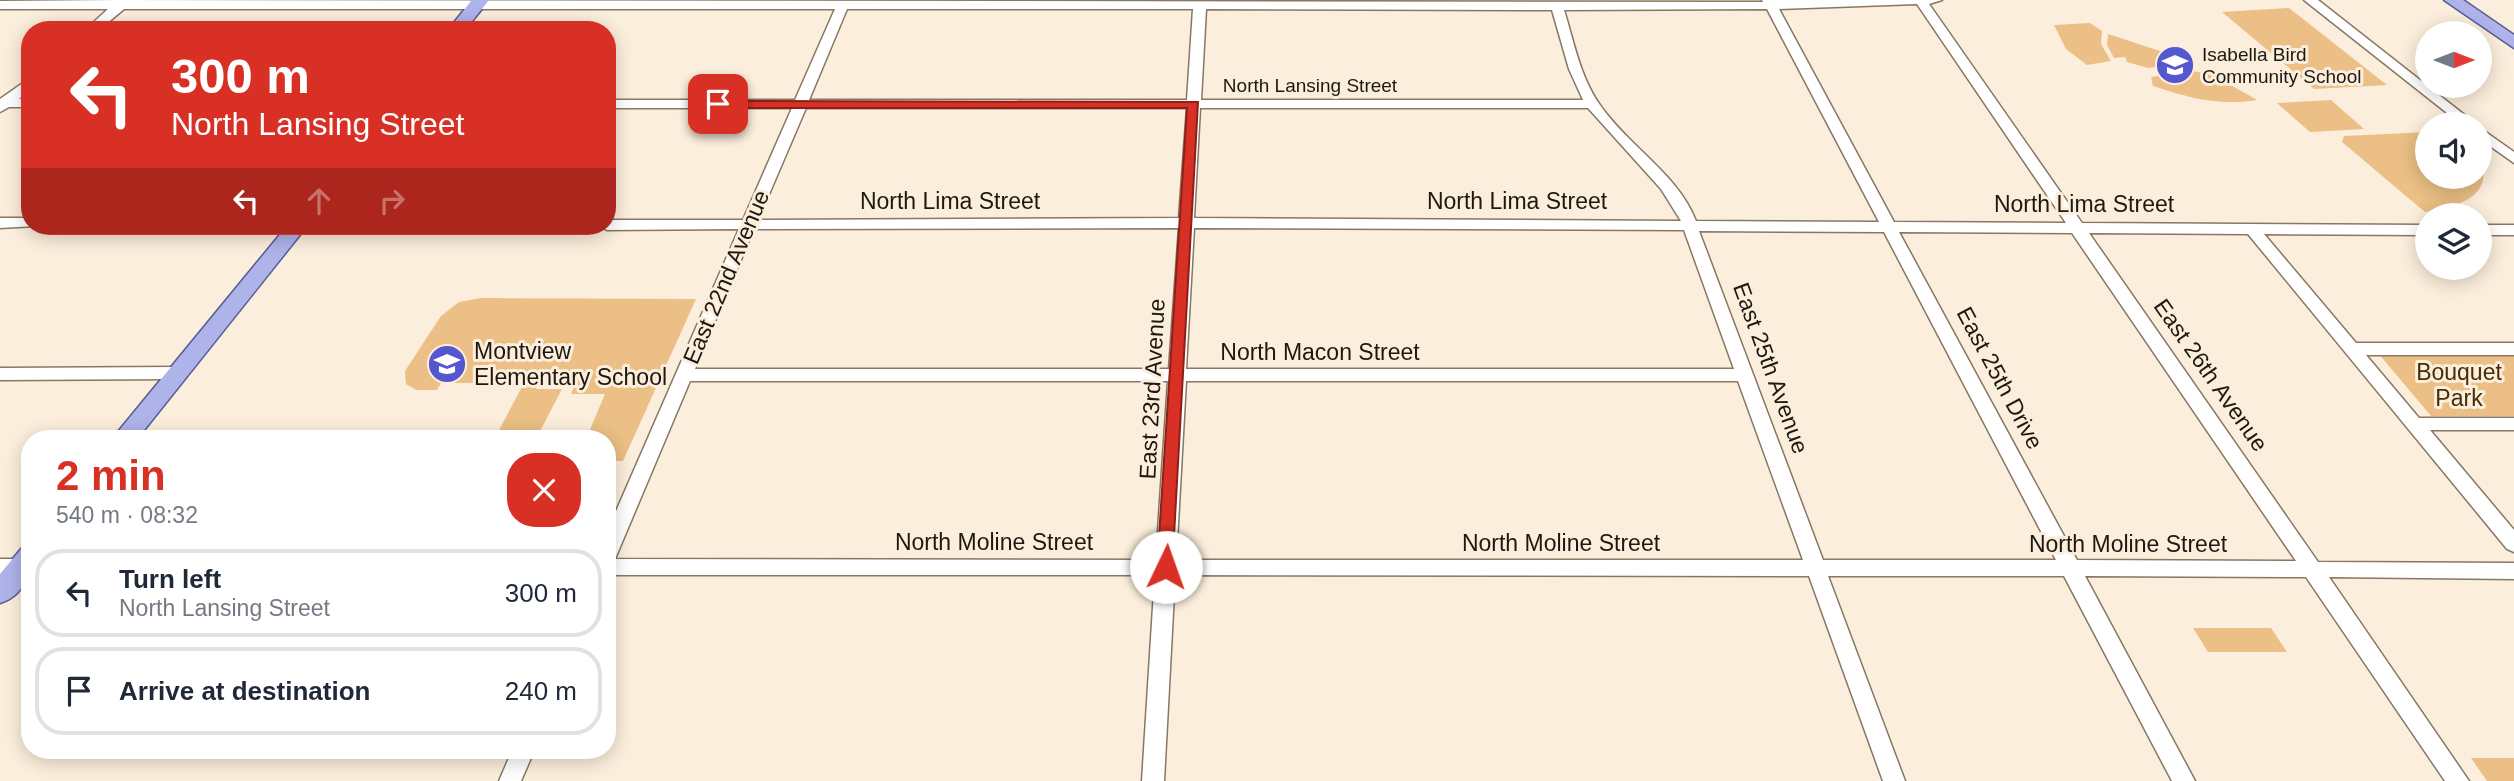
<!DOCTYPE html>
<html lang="en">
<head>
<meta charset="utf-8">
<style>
	body { margin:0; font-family:Arial,sans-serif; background:#f6f6f7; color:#1f2937; height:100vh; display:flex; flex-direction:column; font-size:26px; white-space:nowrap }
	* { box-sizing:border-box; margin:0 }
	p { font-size:23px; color:#747a83 }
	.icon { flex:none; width:38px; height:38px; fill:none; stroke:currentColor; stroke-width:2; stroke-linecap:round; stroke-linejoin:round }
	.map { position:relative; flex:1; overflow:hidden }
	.side { position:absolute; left:21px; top:430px; width:595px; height:329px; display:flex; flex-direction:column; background:#fff; border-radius:28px; box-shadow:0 4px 18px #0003 }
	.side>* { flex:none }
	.guide { position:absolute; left:21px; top:21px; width:595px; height:214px; border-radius:28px; box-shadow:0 4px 18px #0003; background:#d93025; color:#fff; overflow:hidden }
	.needle { width:46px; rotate:90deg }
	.controls { position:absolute; left:2415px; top:21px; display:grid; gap:14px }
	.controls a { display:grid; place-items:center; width:77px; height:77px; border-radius:50%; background:#fff; box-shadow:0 4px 18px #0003; font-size:35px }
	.pin { position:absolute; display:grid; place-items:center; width:60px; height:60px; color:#fff; margin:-30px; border-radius:14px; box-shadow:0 4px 10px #0006 }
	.me { position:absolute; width:77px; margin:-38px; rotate:3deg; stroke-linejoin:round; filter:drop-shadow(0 0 5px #0008) }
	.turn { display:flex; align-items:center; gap:24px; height:147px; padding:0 35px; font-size:32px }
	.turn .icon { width:91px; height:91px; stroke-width:2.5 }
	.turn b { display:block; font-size:49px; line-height:60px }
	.lanes { display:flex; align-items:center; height:66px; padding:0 35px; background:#0003; justify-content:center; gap:35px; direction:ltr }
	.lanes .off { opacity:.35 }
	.round { display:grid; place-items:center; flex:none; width:74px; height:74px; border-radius:28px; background:#f6f6f7 }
	.overview { display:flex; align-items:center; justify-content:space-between; height:119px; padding:0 35px }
	h1 { font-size:42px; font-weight:600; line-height:52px; color:#d93025 }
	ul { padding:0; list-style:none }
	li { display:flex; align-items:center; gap:21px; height:88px; margin:0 14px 10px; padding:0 21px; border:4px solid #e0e1e3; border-radius:28px }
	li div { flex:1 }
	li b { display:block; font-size:26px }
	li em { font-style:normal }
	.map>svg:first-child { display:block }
	.green { fill:#ebbf85 }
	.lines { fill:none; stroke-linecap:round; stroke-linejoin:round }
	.minor-casing { stroke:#877763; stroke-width:3 }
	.major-casing { stroke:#585c94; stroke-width:3 }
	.minor { fill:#fff; fill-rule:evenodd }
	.major { fill:#aeb3ea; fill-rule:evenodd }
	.route { fill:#d93025; stroke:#8d1f18; stroke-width:2 }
	.labels { text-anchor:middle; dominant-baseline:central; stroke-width:6; stroke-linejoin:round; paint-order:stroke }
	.far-poi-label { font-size:19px; fill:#1e180f; stroke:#fceedc; text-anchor:start }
	.far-street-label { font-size:19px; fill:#1e180f; stroke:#fceedc }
	.street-label { font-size:23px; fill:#1e180f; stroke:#fceedc }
	.poi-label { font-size:23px; fill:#1e180f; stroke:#fceedc; text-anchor:start }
	.park-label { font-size:23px; fill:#462e06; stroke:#fceedc }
</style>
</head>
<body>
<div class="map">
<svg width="2514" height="781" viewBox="0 0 2514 781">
	<rect width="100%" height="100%" fill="#fceedc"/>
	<g class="green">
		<polygon points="2289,8 2387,85 2314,89 2222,12"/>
		<polygon points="2090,23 2102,31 2101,44 2111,61 2087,65 2066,49 2054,25"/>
		<polygon points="2108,34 2160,51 2165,66 2148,68 2127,62 2125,57 2114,58 2107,45"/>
		<path d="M2193,71L2213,75L2257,100C2219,106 2189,98 2153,86L2151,77Z"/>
		<polygon points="2331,100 2364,129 2310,132 2277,103"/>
		<path d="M2427,132V177H2480V159C2496,198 2454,207 2425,212L2342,142L2344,136Z"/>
		<polygon points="481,298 696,299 623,461 607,461 607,439 586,439 605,394 571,394 575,384 538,384 536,389 562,389 537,437 521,434 497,434 524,383 441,383 437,390 416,390 406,384 405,371 441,316 459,302"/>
		<polygon points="2378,353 2514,354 2514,416 2431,416"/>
		<polygon points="2193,628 2271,628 2287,652 2208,652"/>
		<polygon points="2471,758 2514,758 2514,781 2487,781"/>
	</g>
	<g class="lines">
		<g class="minor-casing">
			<g id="minor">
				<path d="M119,0L1759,2H1763L1762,0H1942L1929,4L2082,223L2427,225V235L2264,234L2356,343H2514V355H2366L2419,418H2514V430H2430L2514,530V552L2507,549L2248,234L2089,233L2318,562L2514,563V579L2329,577L2469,781H2445L2306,577L2085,576L2195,781H2172L2064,576H1828L1905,781H1883L1809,576L1175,575L1164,781H1142L1155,575H607V532L739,229L607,230L600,226H607V220H743L792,108H607V100H795L835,9H124L99,30H85L108,9H0V1ZM1917,4L2066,223L1894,222L1779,9ZM847,9H1193L1187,100H809ZM1206,9L1552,10L1569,69L1583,100H1201ZM1767,9L1879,222L1696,221C1678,174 1628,146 1600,105C1580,77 1574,42 1564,10ZM806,108H1187L1179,218L758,220ZM1200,108H1588L1661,189L1681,221L1194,218ZM1179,228L1169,369H695L754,229ZM1194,228L1684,230L1734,369H1186ZM1699,231L1884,232L2056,560H1823ZM1899,232L2072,233L2296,561L2077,560ZM690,381H1168L1156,560L615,559ZM1186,381H1738L1803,560H1176Z"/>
				<polygon points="2304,0 2318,0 2476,124 2461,124"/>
				<polygon points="30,78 30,89 19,99 30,99 30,107 9,107 0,112 0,99"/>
				<polygon points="2480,128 2514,152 2514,163 2480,139"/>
				<polygon points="0,218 30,218 30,226 36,226 0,228"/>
				<rect x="2480" y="225" width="34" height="10"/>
				<polygon points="178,367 187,373 178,379 0,380 0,368"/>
				<rect x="0" y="559" width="30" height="16"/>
				<polygon points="512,751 534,751 521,781 499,781"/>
			</g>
		</g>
		<g class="major-casing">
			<g id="major">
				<polygon points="472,0 489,0 465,30 448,30"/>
				<polygon points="2444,0 2463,0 2514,35 2514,48"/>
				<polygon points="287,226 307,226 137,439 112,439"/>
				<path d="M30,546C30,570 27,595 0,603V574L21,549Z"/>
			</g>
		</g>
		<use href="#minor" class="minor"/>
		<use href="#major" class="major"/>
	</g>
	<polygon class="route" points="713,101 1198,102 1172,572 1166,574 1157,567 1187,108 718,108 713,107"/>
	<defs>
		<g id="school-disc" transform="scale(2.0125)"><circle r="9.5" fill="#5557ce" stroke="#fceedc"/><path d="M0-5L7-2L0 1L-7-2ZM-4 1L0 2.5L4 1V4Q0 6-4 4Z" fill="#fff"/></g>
	</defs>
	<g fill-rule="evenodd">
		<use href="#school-disc" x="2175" y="65"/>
		<use href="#school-disc" x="447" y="364"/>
	</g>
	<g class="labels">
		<g class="far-poi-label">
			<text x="2202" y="54">Isabella Bird<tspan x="2202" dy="22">Community School</tspan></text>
		</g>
		<g class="far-street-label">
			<text x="1310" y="85">North Lansing Street</text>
		</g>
		<g class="street-label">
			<text x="950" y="201">North Lima Street</text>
			<text x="1517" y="201">North Lima Street</text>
			<text x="2084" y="204">North Lima Street</text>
			<text transform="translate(726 277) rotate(-67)">East 22nd Avenue</text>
			<text x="1320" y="352">North Macon Street</text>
			<text transform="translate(1771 368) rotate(70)">East 25th Avenue</text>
			<text transform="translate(2211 375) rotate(55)">East 26th Avenue</text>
			<text transform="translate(2000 378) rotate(62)">East 25th Drive</text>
			<text transform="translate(1152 389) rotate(-87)">East 23rd Avenue</text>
			<text x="994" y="542">North Moline Street</text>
			<text x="1561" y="543">North Moline Street</text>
			<text x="2128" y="544">North Moline Street</text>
		</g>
		<g class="poi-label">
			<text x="474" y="351">Montview<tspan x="474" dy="26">Elementary School</tspan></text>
		</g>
		<g class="park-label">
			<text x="2459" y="372">Bouquet<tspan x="2459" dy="26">Park</tspan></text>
		</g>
	</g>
</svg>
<div class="controls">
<a><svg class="needle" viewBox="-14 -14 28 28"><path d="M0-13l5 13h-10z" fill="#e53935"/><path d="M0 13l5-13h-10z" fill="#747a83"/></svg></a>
<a><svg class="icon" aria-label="sound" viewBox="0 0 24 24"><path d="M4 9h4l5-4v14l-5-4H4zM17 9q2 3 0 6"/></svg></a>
<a><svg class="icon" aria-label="layers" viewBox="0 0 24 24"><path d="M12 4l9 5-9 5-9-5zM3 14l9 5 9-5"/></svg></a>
</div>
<div class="pin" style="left:718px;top:104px;background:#d93025"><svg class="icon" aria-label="arrive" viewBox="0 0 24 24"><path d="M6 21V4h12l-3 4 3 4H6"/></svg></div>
<svg class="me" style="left:1166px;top:567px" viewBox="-20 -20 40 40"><circle r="19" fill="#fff"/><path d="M0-13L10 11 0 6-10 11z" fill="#d93025"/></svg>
<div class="guide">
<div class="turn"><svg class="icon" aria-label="left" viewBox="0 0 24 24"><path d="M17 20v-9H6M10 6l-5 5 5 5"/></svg><div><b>300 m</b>North Lansing Street</div></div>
<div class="lanes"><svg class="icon" aria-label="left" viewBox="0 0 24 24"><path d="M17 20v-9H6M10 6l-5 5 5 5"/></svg><svg class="icon off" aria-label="ahead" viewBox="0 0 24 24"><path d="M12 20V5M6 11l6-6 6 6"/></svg><svg class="icon off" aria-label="right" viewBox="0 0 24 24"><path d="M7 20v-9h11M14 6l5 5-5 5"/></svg></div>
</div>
<section class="side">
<div class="overview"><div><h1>2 min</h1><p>540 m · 08:32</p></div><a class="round" style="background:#d93025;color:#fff"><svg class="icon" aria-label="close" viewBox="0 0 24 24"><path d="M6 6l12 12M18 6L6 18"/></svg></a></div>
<ul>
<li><svg class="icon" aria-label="left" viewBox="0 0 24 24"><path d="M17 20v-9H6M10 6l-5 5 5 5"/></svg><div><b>Turn left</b><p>North Lansing Street</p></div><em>300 m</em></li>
<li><svg class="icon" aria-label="arrive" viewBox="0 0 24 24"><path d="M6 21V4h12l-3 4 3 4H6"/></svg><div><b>Arrive at destination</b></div><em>240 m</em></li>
</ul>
</section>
</div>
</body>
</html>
